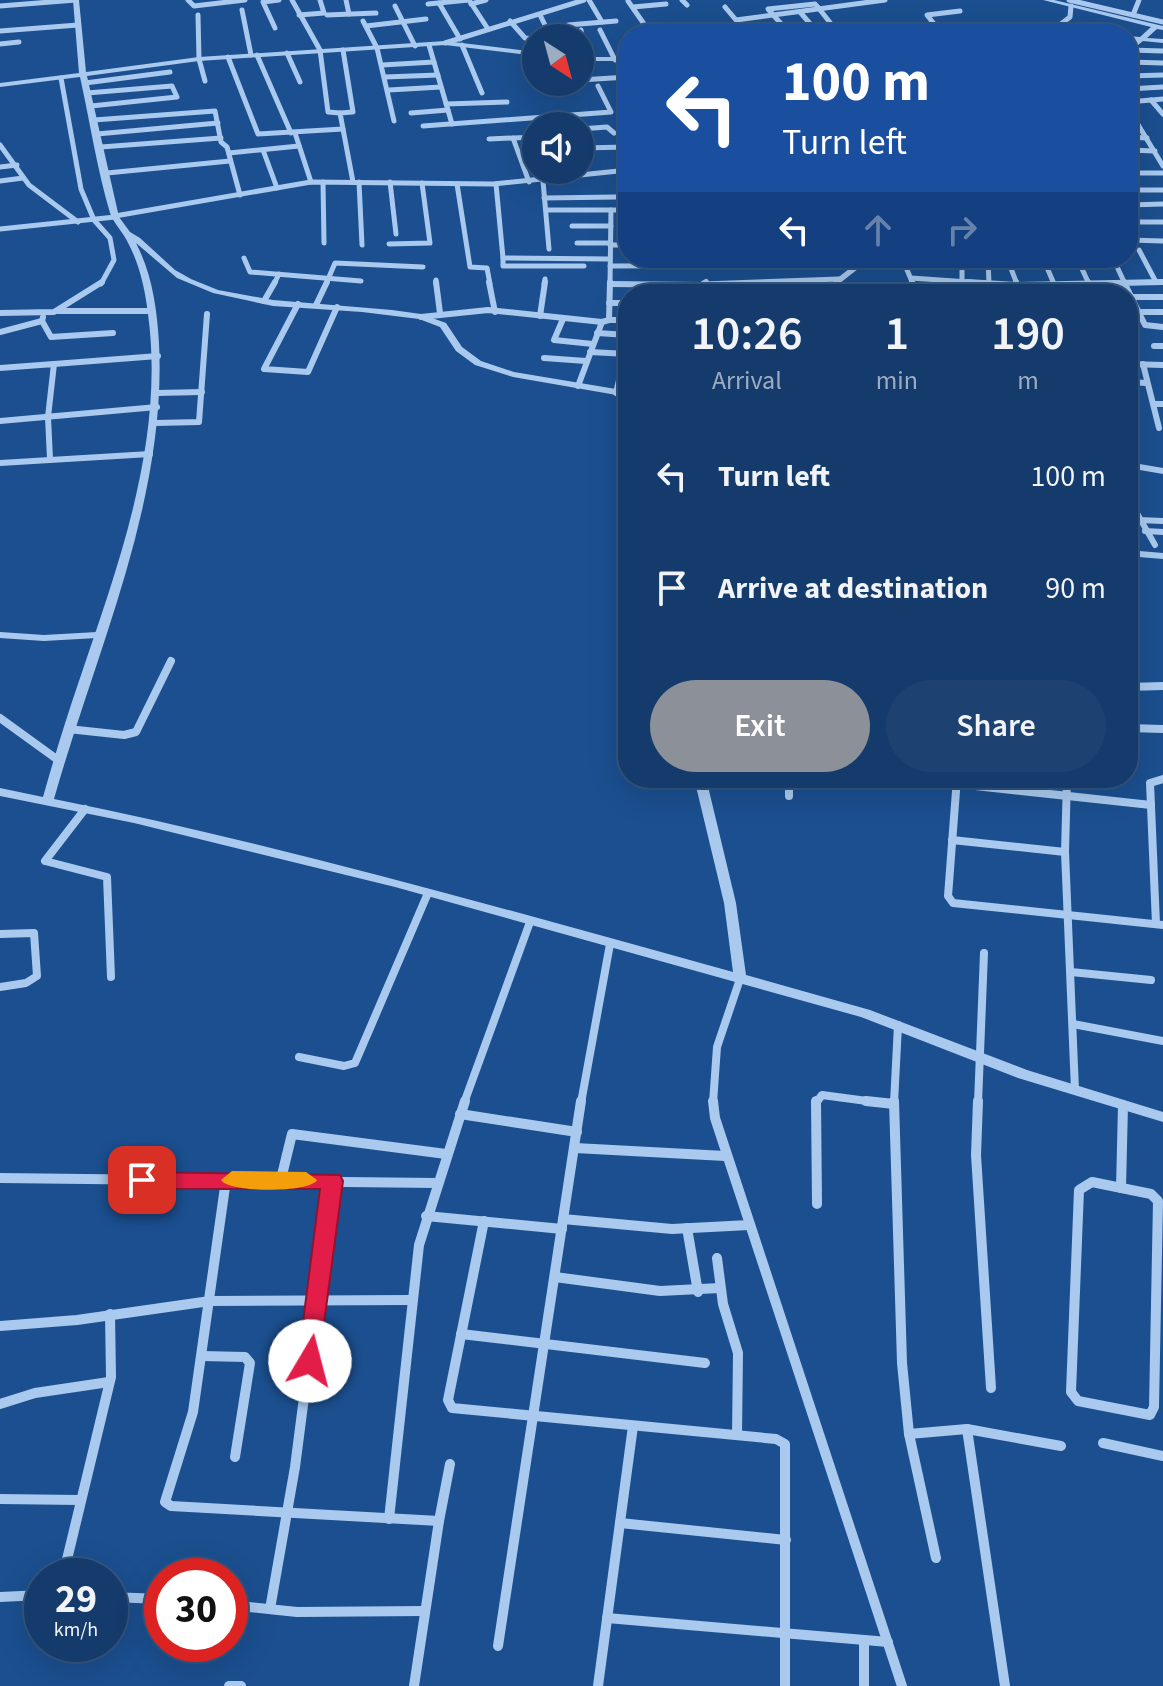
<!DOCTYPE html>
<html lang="en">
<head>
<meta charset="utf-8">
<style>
	body { margin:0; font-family:"Source Sans 3",sans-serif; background:#1d4271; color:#f1f3f6; height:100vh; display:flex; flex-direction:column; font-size:30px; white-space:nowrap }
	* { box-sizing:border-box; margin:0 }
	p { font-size:26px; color:#9dadc1 }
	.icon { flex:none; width:44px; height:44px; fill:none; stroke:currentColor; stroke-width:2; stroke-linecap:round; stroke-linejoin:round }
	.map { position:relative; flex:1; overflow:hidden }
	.side { position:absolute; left:618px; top:284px; width:520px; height:504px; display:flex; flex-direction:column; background:#143b6b; border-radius:32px; box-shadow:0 8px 32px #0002,0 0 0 2px #33557e }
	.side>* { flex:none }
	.top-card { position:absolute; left:618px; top:24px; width:520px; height:244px; border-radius:32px; box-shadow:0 8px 32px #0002,0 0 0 2px #33557e; background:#1a4fa0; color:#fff; overflow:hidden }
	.needle { width:52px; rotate:144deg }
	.buttons { position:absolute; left:522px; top:24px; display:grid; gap:16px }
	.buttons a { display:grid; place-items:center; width:72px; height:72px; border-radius:50%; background:#143b6b; box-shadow:0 8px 32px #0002,0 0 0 2px #33557e; font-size:40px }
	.speed { position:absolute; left:24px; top:1558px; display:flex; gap:16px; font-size:40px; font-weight:700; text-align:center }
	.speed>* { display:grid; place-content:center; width:104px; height:104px; border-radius:50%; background:#143b6b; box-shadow:0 8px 32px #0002,0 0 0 2px #33557e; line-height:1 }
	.speed small { font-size:20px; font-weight:400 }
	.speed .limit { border:12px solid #d22; background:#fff; color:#111 }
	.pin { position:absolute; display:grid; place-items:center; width:68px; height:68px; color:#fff; margin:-34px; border-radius:16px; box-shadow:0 4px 12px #0006 }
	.me { position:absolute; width:88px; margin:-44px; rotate:8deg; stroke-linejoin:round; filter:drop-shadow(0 0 6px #0008) }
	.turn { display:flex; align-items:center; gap:28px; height:168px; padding:0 32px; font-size:36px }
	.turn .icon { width:104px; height:104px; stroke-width:2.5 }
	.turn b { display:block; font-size:56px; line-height:68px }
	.lanes { display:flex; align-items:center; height:76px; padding:0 32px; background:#0003; justify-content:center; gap:40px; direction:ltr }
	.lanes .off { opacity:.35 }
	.eta { display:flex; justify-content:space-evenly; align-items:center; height:136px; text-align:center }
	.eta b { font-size:48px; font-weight:600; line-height:56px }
	.action { display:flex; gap:16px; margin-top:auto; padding:16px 32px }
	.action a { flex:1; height:92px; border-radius:48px; background:#8c9099; color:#fff; font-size:32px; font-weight:600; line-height:92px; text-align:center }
	.action a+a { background:#1d4271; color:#f1f3f6 }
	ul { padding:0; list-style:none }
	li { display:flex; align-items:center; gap:24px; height:112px; padding:0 32px }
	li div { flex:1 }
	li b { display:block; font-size:30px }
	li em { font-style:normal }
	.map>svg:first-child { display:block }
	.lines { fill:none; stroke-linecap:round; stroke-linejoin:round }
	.minor-far3 { stroke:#a9c9ee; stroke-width:5 }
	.minor-far2 { stroke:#a9c9ee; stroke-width:6 }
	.minor-far1 { stroke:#a9c9ee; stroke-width:8 }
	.minor { stroke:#a9c9ee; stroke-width:10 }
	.tertiary { fill:#a9c9ee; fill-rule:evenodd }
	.route { fill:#e11d48; stroke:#92132f; stroke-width:2 }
	.slow { fill:#f59e0b }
</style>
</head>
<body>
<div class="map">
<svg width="1163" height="1686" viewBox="0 0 1163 1686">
	<rect width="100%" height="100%" fill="#1b4f8f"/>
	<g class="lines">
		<g class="minor-far3">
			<polyline points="188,0 194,6 245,0"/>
			<polyline points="292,0 320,50 328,112 340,113"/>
			<polyline points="346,0 349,14"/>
			<polyline points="469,0 488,29"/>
			<polyline points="589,0 602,22"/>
			<polyline points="682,0 687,5"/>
			<polyline points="1069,0 1163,22"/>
			<polyline points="628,1 651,34"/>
			<polyline points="439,3 460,39"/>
			<polyline points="428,4 469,0"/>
			<polyline points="471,4 486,0"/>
			<polyline points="0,6 76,0"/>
			<polyline points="395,6 415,46"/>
			<polyline points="817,6 839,34"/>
			<polyline points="1071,6 1070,17 1061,24 1071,34"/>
			<polyline points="633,7 666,4"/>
			<polyline points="725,7 736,20 885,0"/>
			<polyline points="242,10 251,55"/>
			<polyline points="198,15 199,59 205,81"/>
			<polyline points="299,15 324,13 320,0"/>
			<polyline points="327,15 376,13"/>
			<polyline points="540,15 551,37 543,38"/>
			<polyline points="1133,15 1139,0"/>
			<polyline points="363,21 377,48 394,121"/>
			<polyline points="510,21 525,38 536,39"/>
			<polyline points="568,25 616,21"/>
			<polyline points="366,26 426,19"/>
			<polyline points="275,28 263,2 279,0"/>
			<polyline points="581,30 587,60"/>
			<polyline points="600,30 615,60"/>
			<polyline points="0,31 78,25"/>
			<polyline points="756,32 812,26 800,12"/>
			<polyline points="712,34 712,28 745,26"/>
			<polyline points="790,34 768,9 815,4"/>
			<polyline points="942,34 927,15 960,11"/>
			<polyline points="445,43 584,0"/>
			<polyline points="0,44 19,42"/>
			<polyline points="429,45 452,124"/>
			<polyline points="462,45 482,93"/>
			<polyline points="343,50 353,112 340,113 353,182"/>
			<polyline points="1129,50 1163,51"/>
			<polyline points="287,53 300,82"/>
			<polyline points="257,55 291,133"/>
			<polyline points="228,57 258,134 343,129"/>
			<polyline points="1128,62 1163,63"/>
			<polyline points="382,65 434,62"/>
			<polyline points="1128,76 1163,75"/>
			<polyline points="385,77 438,75"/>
			<polyline points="61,78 81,189 94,220 110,238 114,260 101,284"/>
			<polyline points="580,80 628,77"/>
			<polyline points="85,83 170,72"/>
			<polyline points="1128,89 1163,87"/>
			<polyline points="389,90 441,87"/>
			<polyline points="87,93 172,86 177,97 91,106"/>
			<polyline points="1151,100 1163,114"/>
			<polyline points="1128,102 1163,99"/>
			<polyline points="446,104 507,102"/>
			<polyline points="1128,108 1163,166"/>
			<polyline points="411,113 448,110"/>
			<polyline points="94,120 215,111 221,142 227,147 240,195"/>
			<polyline points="423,126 611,112 598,86"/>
			<polyline points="580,129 607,127 614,133"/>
			<polyline points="295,133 311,182"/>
			<polyline points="97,134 218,123"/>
			<polyline points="1128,137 1147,138"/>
			<polyline points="513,138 529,182"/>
			<polyline points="489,139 536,137"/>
			<polyline points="0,145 29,185 78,222"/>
			<polyline points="101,147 221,138"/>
			<polyline points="580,148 628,147"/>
			<polyline points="263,150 277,188"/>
			<polyline points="1128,150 1155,151"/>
			<polyline points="229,153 299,146"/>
			<polyline points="0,167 17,165"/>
			<polyline points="107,173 230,161"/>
			<polyline points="1128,173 1163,173"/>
			<polyline points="0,181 23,178"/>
			<polyline points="543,181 549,249"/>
			<polyline points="323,182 324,243"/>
			<polyline points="359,182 362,245"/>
			<polyline points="390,182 396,234"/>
			<polyline points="457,184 470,267 487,268 490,284"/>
			<polyline points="496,184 503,258 610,259"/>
			<polyline points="1128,190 1163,190"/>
			<polyline points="544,198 616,197"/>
			<polyline points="1128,205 1163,204"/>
			<polyline points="546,210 628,210"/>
			<polyline points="115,216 311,182 493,184 628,170"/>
			<polyline points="1128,222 1163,222"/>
			<polyline points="572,226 611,226"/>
			<polyline points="0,229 115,217"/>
			<polyline points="1128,240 1163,241"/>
			<polyline points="577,243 610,243"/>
			<polyline points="389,244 430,243 422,183"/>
			<polyline points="610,245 628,245"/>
			<polyline points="1139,250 1156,282"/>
			<polyline points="244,258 250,272 361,281"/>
			<polyline points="503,258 503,266 584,266"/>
			<polyline points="902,258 913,284"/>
			<polyline points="962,258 962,282"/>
			<polyline points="988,258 989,284"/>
			<polyline points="1007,258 1017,284"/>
			<polyline points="1043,258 1054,284"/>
			<polyline points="1077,258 1089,284"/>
			<polyline points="1113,258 1125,284"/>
			<polyline points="610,266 857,265"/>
			<polyline points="911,278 997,284"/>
			<polyline points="436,280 436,284"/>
			<polyline points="274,284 279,274"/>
			<polyline points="326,284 335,263 423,267"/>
			<polyline points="544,284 545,279"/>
			<polyline points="610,284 611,210"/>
			<polyline points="703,284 839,279"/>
			<polyline points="1082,284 1163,282"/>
		</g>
		<g class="minor-far2">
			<polyline points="436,282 440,313"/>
			<polyline points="489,282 495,312"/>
			<polyline points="912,282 917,294"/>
			<polyline points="967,282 1017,285 1163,282"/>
			<polyline points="1016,282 1021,294"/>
			<polyline points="1088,282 1094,294"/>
			<polyline points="1124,282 1145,325 1163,327"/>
			<polyline points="610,284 701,285 706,282"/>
			<polyline points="1132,297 1163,297"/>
			<polyline points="264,301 275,282"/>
			<polyline points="609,303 628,303"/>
			<polyline points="298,304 264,369 308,372 337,307"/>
			<polyline points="316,305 327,282"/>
			<polyline points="58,311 152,311"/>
			<polyline points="1140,312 1163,312"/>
			<polyline points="0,313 54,312 102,282"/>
			<polyline points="540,316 545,282"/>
			<polyline points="421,317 488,310 602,322"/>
			<polyline points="563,319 554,340 593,344"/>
			<polyline points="609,320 628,320"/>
			<polyline points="42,321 51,337 113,333"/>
			<polyline points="0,332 42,321 43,317"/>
			<polyline points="597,333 628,335"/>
			<polyline points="1154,346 1163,346"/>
			<polyline points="590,352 628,354"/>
			<polyline points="544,358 586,361"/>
			<polyline points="54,364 158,356"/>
			<polyline points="1128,364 1163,365"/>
			<polyline points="1143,364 1153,404 1163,404"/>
			<polyline points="0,368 54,364 48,417 50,459"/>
			<polyline points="1128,382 1147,383"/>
			<polyline points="578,386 602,322 609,320 610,282"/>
			<polyline points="157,393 202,392"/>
			<polyline points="616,393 620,376 628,376"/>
			<polyline points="1153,404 1159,428"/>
			<polyline points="0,421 157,407"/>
			<polyline points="156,423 199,422 207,314"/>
			<polyline points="0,463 150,454"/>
			<polyline points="1131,466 1134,508 1155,545"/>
			<polyline points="1139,520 1163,521"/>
			<polyline points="1145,531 1163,532"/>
			<polyline points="1139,554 1163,556"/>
			<polyline points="0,635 44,638 97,635"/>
		</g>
		<g class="minor-far1">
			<polyline points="1128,687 1163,686"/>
			<polyline points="1128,699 1137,728"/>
			<polyline points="0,718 58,760"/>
			<polyline points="1128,728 1163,729"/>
			<polyline points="68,729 124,735 136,732 171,661"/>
			<polyline points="789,778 789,796"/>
			<polyline points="957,778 948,896 953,903 1163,925"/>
			<polyline points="1067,778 1065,852 1075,1090"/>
			<polyline points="957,784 1151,805"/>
			<polyline points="85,809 45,861 107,877 111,977"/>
			<polyline points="952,840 1065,852"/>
			<polyline points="1156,924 1150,783 1163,779"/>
			<polyline points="0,934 34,933 37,976 26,983 0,987"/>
			<polyline points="1071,972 1151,980"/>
			<polyline points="1073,1024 1163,1041"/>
			<polyline points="299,1057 344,1066 355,1063 428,893"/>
			<polyline points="464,1103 530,922"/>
			<polyline points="581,1103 610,944"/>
			<polyline points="713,1103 717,1047 740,979"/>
			<polyline points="816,1103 822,1095 882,1103"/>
			<polyline points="894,1103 898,1025"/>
			<polyline points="978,1103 984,953"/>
		</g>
		<g class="minor">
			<polyline points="713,1101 715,1118 902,1686"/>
			<polyline points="816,1101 817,1204"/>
			<polyline points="866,1101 894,1104"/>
			<polyline points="894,1101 902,1363 909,1434 936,1558"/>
			<polyline points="978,1101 976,1155 991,1388"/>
			<polyline points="460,1114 577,1132"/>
			<polyline points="575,1148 725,1156"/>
			<polyline points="0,1178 436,1183"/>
			<polyline points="281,1179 292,1134 446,1154"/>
			<polyline points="226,1180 193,1412 165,1502 171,1506 439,1521 414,1686"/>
			<polygon points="1092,1182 1151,1194 1158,1201 1154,1407 1150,1415 1078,1401 1071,1392 1079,1190"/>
			<polyline points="1121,1188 1123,1105"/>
			<polyline points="426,1216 562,1229"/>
			<polyline points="563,1219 672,1229 749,1225"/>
			<polyline points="484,1221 448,1400 452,1408 776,1439 785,1444 785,1686"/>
			<polyline points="687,1228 698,1292"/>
			<polyline points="717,1258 723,1304 738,1353 737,1435"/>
			<polyline points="555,1277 660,1291 720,1288"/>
			<polyline points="0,1326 77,1320 210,1301 412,1300"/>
			<polyline points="461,1334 705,1363"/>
			<polyline points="202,1356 245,1357 250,1363 235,1457"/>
			<polyline points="0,1404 35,1393 109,1382"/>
			<polyline points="967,1429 1005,1686"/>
			<polyline points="909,1434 967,1429 1061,1446"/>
			<polyline points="1103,1443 1163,1456"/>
			<polyline points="0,1499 79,1500"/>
			<polyline points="389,1519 419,1245 465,1101"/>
			<polyline points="439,1521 450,1464"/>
			<polyline points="620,1523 786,1540"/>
			<polyline points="63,1576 111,1377 110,1314"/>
			<polyline points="0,1597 42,1595"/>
			<polyline points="110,1597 162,1599"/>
			<polyline points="230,1605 297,1612 425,1611"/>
			<polyline points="270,1609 295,1467 332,1181"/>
			<polyline points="607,1618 888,1642"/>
			<polyline points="864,1640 864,1686"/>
			<polyline points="498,1646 581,1101"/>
			<polyline points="229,1686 241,1686"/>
			<polyline points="598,1686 633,1426"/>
		</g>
		<g class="tertiary">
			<path d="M73,0H79L86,72L199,57L445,41L536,52V56L445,45L199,61L87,76L119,217L130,232L140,238L175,270L191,279L218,290L273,300L392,310L421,314L446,323L462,347L481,361L514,372L628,391V397L513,377L475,365L456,351L440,327L419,319L362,312L273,306L213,293L177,278L136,243C152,274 157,308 159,343C167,501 96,650 54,799C283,845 508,910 733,972L724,903L694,778H706L736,903L746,975L870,1010L1027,1070L1163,1112V1122L1018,1078L861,1017L395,887L134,823L0,796V788L43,797C54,758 66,719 79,681C119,563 165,440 148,314C145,288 139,262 126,239C121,230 113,222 110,213C97,169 90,122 80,77L0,87V83L79,73Z"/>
			<polygon points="1043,0 1054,0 1163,26 1163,30 1157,29 1147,38 1163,39 1163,43 1143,41 1128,53 1128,47 1135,41 1128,40 1128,36 1140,37 1151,27"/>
			<rect x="580" y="57" width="48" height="4"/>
			<polygon points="863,258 872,258 826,294 817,294"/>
			<polygon points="1128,462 1163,468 1163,474 1128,468"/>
		</g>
	</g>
	<polygon class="route" points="142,1172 340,1175 343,1181 318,1368 310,1371 302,1368 298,1361 320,1189 142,1189 131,1180"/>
	<path class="slow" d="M232,1171L306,1172L317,1180C310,1193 228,1193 221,1180Z"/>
</svg>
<div class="buttons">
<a><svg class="needle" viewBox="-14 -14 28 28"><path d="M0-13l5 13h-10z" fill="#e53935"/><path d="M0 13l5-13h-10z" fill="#9dadc1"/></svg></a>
<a><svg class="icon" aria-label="sound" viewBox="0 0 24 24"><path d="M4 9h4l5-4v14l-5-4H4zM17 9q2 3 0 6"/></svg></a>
</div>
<div class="speed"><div>29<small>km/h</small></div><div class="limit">30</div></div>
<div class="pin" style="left:142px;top:1180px;background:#d93025"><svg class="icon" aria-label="arrive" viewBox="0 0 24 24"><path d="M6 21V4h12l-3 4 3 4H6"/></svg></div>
<svg class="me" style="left:310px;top:1361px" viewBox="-20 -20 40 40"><circle r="19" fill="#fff"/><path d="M0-13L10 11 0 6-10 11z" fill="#e11d48"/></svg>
<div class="top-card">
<div class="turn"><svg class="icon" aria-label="left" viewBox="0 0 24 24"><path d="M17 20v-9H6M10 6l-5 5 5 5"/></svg><div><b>100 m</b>Turn left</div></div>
<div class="lanes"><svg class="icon" aria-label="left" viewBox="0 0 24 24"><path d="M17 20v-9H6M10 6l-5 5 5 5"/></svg><svg class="icon off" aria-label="ahead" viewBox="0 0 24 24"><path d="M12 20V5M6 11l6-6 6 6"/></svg><svg class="icon off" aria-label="right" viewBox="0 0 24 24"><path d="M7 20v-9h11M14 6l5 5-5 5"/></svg></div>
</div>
<section class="side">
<div class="eta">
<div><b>10:26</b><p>Arrival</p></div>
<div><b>1</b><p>min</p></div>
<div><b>190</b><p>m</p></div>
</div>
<ul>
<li><svg class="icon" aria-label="left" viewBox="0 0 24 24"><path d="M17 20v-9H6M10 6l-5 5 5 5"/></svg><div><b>Turn left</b></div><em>100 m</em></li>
<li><svg class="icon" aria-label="arrive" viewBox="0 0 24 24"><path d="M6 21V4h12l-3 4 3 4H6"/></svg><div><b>Arrive at destination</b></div><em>90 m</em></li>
</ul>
<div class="action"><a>Exit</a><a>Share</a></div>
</section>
</div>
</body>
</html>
